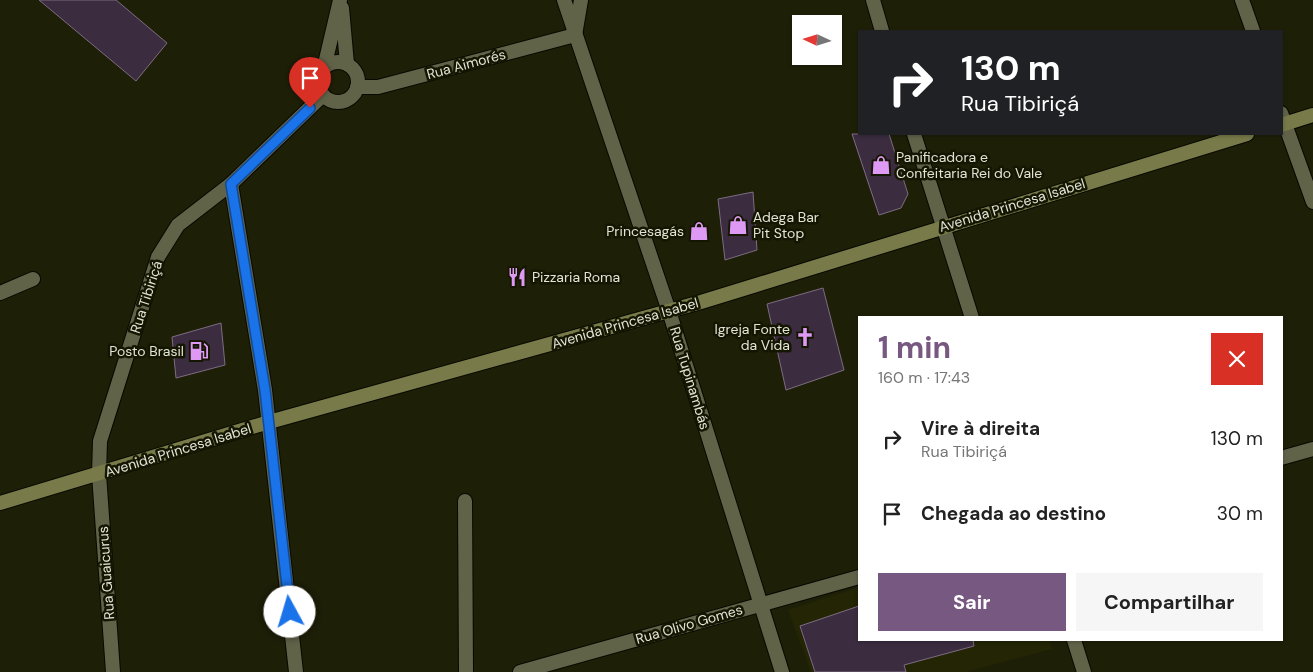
<!DOCTYPE html>
<html lang="pt">
<head>
<meta charset="utf-8">
<style>
	body { margin:0; font-family:"DM Sans",sans-serif; background:#f6f6f6; color:#222; height:100vh; display:flex; flex-direction:column; font-size:19px; white-space:nowrap }
	* { box-sizing:border-box; margin:0 }
	p { font-size:16px; color:#767676 }
	.icon { flex:none; width:28px; height:28px; fill:none; stroke:currentColor; stroke-width:2; stroke-linecap:round; stroke-linejoin:round }
	.map { position:relative; flex:1; overflow:hidden }
	.side { position:absolute; left:858px; top:316px; width:425px; height:325px; display:flex; flex-direction:column; background:#fff; border-radius:0px; box-shadow:0 1px 4px #0004 }
	.side>* { flex:none }
	.guide { position:absolute; left:858px; top:30px; width:425px; height:105px; border-radius:0px; box-shadow:0 1px 4px #0004; background:#202124; color:#fff; overflow:hidden }
	.needle { width:32px; rotate:274deg }
	.controls { position:absolute; left:792px; top:15px; display:grid; gap:10px }
	.controls a { display:grid; place-items:center; width:50px; height:50px; border-radius:0px; background:#fff; box-shadow:0 1px 4px #0004; font-size:25px }
	.pin { position:absolute; display:grid; place-items:center; width:42px; height:42px; color:#fff; margin:-51px -21px; border-radius:50% 50% 50% 0; rotate:-45deg; box-shadow:0 0 5px #0007 }
	.pin .icon { rotate:45deg }
	.me { position:absolute; width:55px; margin:-28px; rotate:354deg; stroke-linejoin:round; filter:drop-shadow(0 0 4px #0008) }
	.turn { display:flex; align-items:center; gap:18px; height:105px; padding:0 20px; font-size:22px }
	.turn .icon { width:65px; height:65px; stroke-width:2.5 }
	.turn b { display:block; font-size:35px; line-height:42px }
	.round { display:grid; place-items:center; flex:none; width:52px; height:52px; border-radius:0px; background:#f6f6f6 }
	.head { display:flex; align-items:center; justify-content:space-between; height:85px; padding:0 20px }
	h1 { font-size:30px; font-weight:700; line-height:38px; color:#765880 }
	.button { display:flex; gap:10px; margin-top:auto; padding:10px 20px }
	.button a { flex:1; height:58px; border-radius:0px; background:#765880; color:#fff; font-size:20px; font-weight:700; line-height:58px; text-align:center }
	.button a+a { background:#f6f6f6; color:#222 }
	ul { padding:0; list-style:none }
	li { display:flex; align-items:center; gap:15px; height:75px; padding:0 20px }
	li div { flex:1 }
	li b { display:block; font-size:19px }
	li em { font-style:normal }
	.map>svg:first-child { display:block }
	.built { fill:#232505 }
	.building { fill:#3b2c40; stroke:#7d6c83 }
	.lines { fill:none; stroke-linecap:round; stroke-linejoin:round }
	.minor-casing { stroke:#080900; stroke-width:16 }
	.secondary-casing { stroke:#080900; stroke-width:16 }
	.minor { stroke:#616349; stroke-width:14 }
	.secondary { stroke:#787b49; stroke-width:14 }
	.route-casing { stroke:#114b97; stroke-width:12 }
	.route { stroke:#1a73e8; stroke-width:9 }
	.labels { text-anchor:middle; dominant-baseline:central; stroke-width:5; stroke-linejoin:round; paint-order:stroke }
	.street-label { font-size:14px; fill:#e2e4d5; stroke:#141601 }
	.poi-label { font-size:14px; fill:#e2e4d5; stroke:#141601; text-anchor:start }
</style>
</head>
<body>
<div class="map">
<svg width="1313" height="672" viewBox="0 0 1313 672">
	<rect width="100%" height="100%" fill="#1e1f07"/>
	<polygon class="built" points="859,587 859,640 1049,640 1052,649 966,672 811,672 788,610"/>
	<g class="building">
		<polygon points="39,0 116,0 167,43 136,81"/>
		<polygon points="852,134 889,134 908,194 901,208 879,215"/>
		<polygon points="753,192 757,250 725,260 718,199"/>
		<polygon points="823,288 844,370 786,390 767,304"/>
		<polygon points="221,323 225,365 176,378 172,337"/>
		<polygon points="859,606 859,640 973,640 974,646 904,665 906,672 815,672 800,626"/>
	</g>
	<g class="lines">
		<g class="minor-casing">
			<g id="minor">
				<polyline points="564,0 669,311 782,672"/>
				<polyline points="873,0 882,31"/>
				<polyline points="1242,0 1253,31"/>
				<polyline points="342,8 347,64"/>
				<circle cx="338" cy="82" r="20"/>
				<polyline points="324,68 340,0"/>
				<polyline points="357,87 378,87 575,35 581,0"/>
				<polyline points="1281,113 1313,202"/>
				<polyline points="914,134 972,318"/>
				<polyline points="231,184 265,390 296,672"/>
				<polyline points="0,293 33,279"/>
				<polyline points="1281,458 1313,449"/>
				<polyline points="465,501 466,672"/>
				<polyline points="1074,640 1084,672"/>
				<polyline points="113,672 99,474 100,441 158,257 178,225 231,184 323,95"/>
				<polyline points="520,672 859,577"/>
			</g>
		</g>
		<g class="secondary-casing">
			<g id="secondary">
				<polyline points="1281,125 1313,115"/>
				<polyline points="0,503 269,422 701,302 1247,134"/>
			</g>
		</g>
		<use href="#minor" class="minor"/>
		<use href="#secondary" class="secondary"/>
	</g>
	<g class="lines">
		<g class="route-casing">
			<polyline id="route" points="290,612 265,390 231,184 310,108"/>
		</g>
		<use href="#route" class="route"/>
	</g>
	<defs>
		<g id="shop-bare" transform="scale(1.5)"><path d="M-5-2.5h2.3a2.7 3.5 0 0 1 5.4 0H5L5.5 6h-11ZM-1.5-2.5h3a1.5 2.3 0 0 0-3 0Z" fill="#dd99f3" stroke="#141601" stroke-width="2.5" paint-order="stroke"/></g>
		<g id="restaurant-bare" transform="scale(1.5)"><path d="M-5-6h1v4h1v-4h1v4h1v-4h1v5L-1.5 .5V6h-2V.5L-5-1ZM5-6V6H3V1.5H1.5Q1.5-4 5-6Z" fill="#dd99f3" stroke="#141601" stroke-width="2.5" paint-order="stroke"/></g>
		<g id="church-bare" transform="scale(1.5)"><path d="M-1.2-6h2.4v3.5h3.3v2.4h-3.3V6h-2.4V-.1h-3.3v-2.4h3.3Z" fill="#dd99f3" stroke="#141601" stroke-width="2.5" paint-order="stroke"/></g>
		<g id="fuel-bare" transform="scale(1.5)"><path d="M-5.5-6h7V0h2V4h1.3V-2.5L3-4.5l.8-.8L6-3V5H2.5V1h-1V6h-7ZM-4.2-4.7v3.2H.2V-4.7Z" fill="#dd99f3" stroke="#141601" stroke-width="2.5" paint-order="stroke"/></g>
	</defs>
	<g fill-rule="evenodd">
		<use href="#shop-bare" x="881" y="165"/>
		<use href="#shop-bare" x="738" y="225"/>
		<use href="#shop-bare" x="699" y="231"/>
		<use href="#restaurant-bare" x="517" y="277"/>
		<use href="#church-bare" x="805" y="337"/>
		<use href="#fuel-bare" x="199" y="351"/>
	</g>
	<g class="labels">
		<g class="street-label">
			<text transform="translate(466 64) rotate(-15)">Rua Aimorés</text>
			<text transform="translate(1012 205) rotate(-17)">Avenida Princesa Isabel</text>
			<text transform="translate(146 297) rotate(-72)">Rua Tibiriçá</text>
			<text transform="translate(625 323) rotate(-16)">Avenida Princesa Isabel</text>
			<text transform="translate(690 378) rotate(73)">Rua Tupinambás</text>
			<text transform="translate(178 450) rotate(-17)">Avenida Princesa Isabel</text>
			<text transform="translate(106 573) rotate(-94)">Rua Guaicurus</text>
			<text transform="translate(689 624) rotate(-16)">Rua Olivo Gomes</text>
		</g>
		<g class="poi-label">
			<text x="896" y="157">Panificadora e<tspan x="896" dy="16">Confeitaria Rei do Vale</tspan></text>
			<text x="753" y="217">Adega Bar<tspan x="753" dy="16">Pit Stop</tspan></text>
			<text x="684" y="231" text-anchor="end">Princesagás</text>
			<text x="532" y="277">Pizzaria Roma</text>
			<text x="790" y="329" text-anchor="end">Igreja Fonte<tspan x="790" dy="16">da Vida</tspan></text>
			<text x="184" y="351" text-anchor="end">Posto Brasil</text>
		</g>
	</g>
</svg>
<div class="controls">
<a><svg class="needle" viewBox="-14 -14 28 28"><path d="M0-13l5 13h-10z" fill="#e53935"/><path d="M0 13l5-13h-10z" fill="#767676"/></svg></a>
</div>
<div class="pin" style="left:310px;top:108px;background:#d93025"><svg class="icon" aria-label="arrive" viewBox="0 0 24 24"><path d="M6 21V4h12l-3 4 3 4H6"/></svg></div>
<svg class="me" style="left:290px;top:612px" viewBox="-20 -20 40 40"><circle r="19" fill="#fff"/><path d="M0-13L10 11 0 6-10 11z" fill="#1a73e8"/></svg>
<div class="guide">
<div class="turn"><svg class="icon" aria-label="right" viewBox="0 0 24 24"><path d="M7 20v-9h11M14 6l5 5-5 5"/></svg><div><b>130 m</b>Rua Tibiriçá</div></div>
</div>
<section class="side">
<div class="head"><div><h1>1 min</h1><p>160 m · 17:43</p></div><a class="round" style="background:#d93025;color:#fff"><svg class="icon" aria-label="close" viewBox="0 0 24 24"><path d="M6 6l12 12M18 6L6 18"/></svg></a></div>
<ul>
<li><svg class="icon" aria-label="right" viewBox="0 0 24 24"><path d="M7 20v-9h11M14 6l5 5-5 5"/></svg><div><b>Vire à direita</b><p>Rua Tibiriçá</p></div><em>130 m</em></li>
<li><svg class="icon" aria-label="arrive" viewBox="0 0 24 24"><path d="M6 21V4h12l-3 4 3 4H6"/></svg><div><b>Chegada ao destino</b></div><em>30 m</em></li>
</ul>
<div class="button"><a>Sair</a><a>Compartilhar</a></div>
</section>
</div>
</body>
</html>
